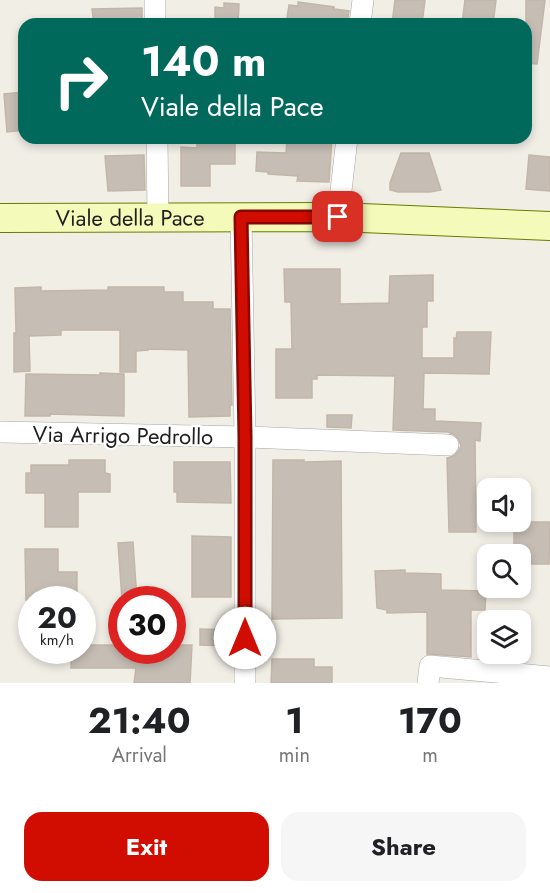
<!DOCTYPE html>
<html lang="en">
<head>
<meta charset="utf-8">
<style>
	body { margin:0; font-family:Jost,sans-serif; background:#f6f6f6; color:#202124; height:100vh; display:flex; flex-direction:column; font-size:22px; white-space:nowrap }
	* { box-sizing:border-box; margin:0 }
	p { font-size:20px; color:#757577 }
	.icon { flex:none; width:33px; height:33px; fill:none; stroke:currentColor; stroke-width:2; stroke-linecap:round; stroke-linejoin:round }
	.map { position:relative; height:683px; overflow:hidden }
	.sheet { display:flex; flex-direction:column; background:#fff; flex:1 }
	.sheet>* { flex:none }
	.banner { position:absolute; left:18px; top:18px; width:514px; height:126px; border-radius:18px; box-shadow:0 3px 9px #0003; background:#00695c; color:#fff; overflow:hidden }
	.controls { position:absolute; left:477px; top:478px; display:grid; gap:12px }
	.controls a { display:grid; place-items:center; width:54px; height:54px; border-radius:12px; background:#fff; box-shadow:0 3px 9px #0003; font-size:30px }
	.speed { position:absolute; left:18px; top:586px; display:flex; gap:12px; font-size:30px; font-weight:700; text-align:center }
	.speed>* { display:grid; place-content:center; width:78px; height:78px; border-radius:50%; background:#fff; box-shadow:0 3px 9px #0003; line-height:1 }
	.speed small { font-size:15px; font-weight:400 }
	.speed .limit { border:9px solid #d22; background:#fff; color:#111 }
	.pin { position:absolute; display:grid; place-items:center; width:51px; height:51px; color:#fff; margin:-26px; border-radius:12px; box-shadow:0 3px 9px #0006 }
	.me { position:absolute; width:66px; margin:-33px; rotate:0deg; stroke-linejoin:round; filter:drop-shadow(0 0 4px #0008) }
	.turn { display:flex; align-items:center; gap:21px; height:126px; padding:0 24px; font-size:27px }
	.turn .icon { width:78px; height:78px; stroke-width:2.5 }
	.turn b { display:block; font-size:42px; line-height:51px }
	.eta { display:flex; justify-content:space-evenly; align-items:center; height:102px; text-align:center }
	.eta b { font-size:36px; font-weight:700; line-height:42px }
	.button { display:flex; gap:12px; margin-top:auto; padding:12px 24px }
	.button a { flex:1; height:69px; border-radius:18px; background:#d00d00; color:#fff; font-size:24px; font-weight:700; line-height:69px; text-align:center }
	.button a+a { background:#f6f6f6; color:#202124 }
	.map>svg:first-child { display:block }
	.building { fill:#c6beb5; stroke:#c3b6a8; stroke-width:1.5 }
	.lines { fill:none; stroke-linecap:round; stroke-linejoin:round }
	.street-casing { stroke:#a7a7a7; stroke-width:22 }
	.secondary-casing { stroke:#677c02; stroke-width:30 }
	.street { stroke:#fff; stroke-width:21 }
	.secondary { stroke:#f4fbba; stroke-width:28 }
	.route-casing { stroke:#870800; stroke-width:15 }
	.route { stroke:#d00d00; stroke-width:10 }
	.labels { text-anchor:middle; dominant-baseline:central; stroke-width:4.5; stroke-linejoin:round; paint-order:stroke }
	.street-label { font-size:22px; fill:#202020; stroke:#fff }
</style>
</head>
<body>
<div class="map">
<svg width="550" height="683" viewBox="0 0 550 683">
	<rect width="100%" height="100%" fill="#f1eee6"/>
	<g class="building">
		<polygon points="395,0 425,0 422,24 392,24"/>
		<polygon points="465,0 496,0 493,24 462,24"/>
		<polygon points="526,0 545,0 537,64 526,63"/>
		<polygon points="298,2 334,7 334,9 349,11 347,24 286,24 289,5 298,6"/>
		<polygon points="224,3 239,4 238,24 215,24 215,7 224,8"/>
		<polygon points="142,8 142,24 94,24 92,9"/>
		<polygon points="24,92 24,130 7,132 4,94"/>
		<polygon points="197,138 235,138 235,164 210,164 210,186 181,186 181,147 197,148"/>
		<polygon points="287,138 332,138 329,182 297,181 298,176 268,174 268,172 256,171 257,152 286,153"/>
		<polygon points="401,153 429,153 441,190 430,192 398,192 390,190 390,183"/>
		<polygon points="144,155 145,190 108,191 105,156"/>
		<polygon points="529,155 550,157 550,191 526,189"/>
		<polygon points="284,269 340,269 340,304 389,303 390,276 433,275 433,301 427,301 427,327 422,327 422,358 454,358 454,338 456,339 457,332 491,332 489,374 424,373 423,409 435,409 435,421 481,423 480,441 475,440 476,532 449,532 447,458 453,456 458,452 461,446 459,440 455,435 448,432 393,430 395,376 317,375 317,379 312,379 312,398 276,398 276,349 292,349 291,302 285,302"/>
		<polygon points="41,287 41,291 108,290 108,287 164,287 164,292 183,292 183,302 213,302 213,309 230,309 232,405 230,405 230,416 189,417 188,350 148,349 148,350 136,351 136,372 120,372 120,330 61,330 61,335 29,336 30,371 14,372 14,333 16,333 15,288"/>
		<polygon points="100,373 124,374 124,416 50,414 50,416 25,416 26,374 101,375"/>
		<polygon points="327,415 352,415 351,428 327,427"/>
		<polygon points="69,460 105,460 105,473 110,474 110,492 78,492 78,527 45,527 45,493 26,493 26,473 31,473 31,465 69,465"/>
		<polygon points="273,460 304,460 304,462 341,461 342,618 272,619"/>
		<polygon points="174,462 230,462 231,503 177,502 177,492 174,492"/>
		<polygon points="514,522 550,522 549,564 530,564 530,558 520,558 520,555 514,555"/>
		<polygon points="192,536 231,537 231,597 192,597"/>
		<polygon points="133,542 137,600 122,600 118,543"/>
		<polygon points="25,549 58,549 58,572 77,572 77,600 26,600"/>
		<polygon points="405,570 405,573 441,574 441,590 486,591 485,610 471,610 471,657 427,654 427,612 387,613 387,610 377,608 375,571"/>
		<polygon points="200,629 231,630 231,646 200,645"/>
		<polygon points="82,645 122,645 122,651 172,651 172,645 192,645 190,683 134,683 136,668 71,668 71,651 82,651"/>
		<polygon points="272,659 314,659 314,667 332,667 332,683 271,683"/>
	</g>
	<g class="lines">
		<g class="street-casing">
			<g id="street">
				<polyline points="155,0 155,24"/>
				<polyline points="360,24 363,0"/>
				<polyline points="157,138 158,218"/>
				<polyline points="241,217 245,437 245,683"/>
				<polyline points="338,217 347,138"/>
				<polyline points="0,432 245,437 448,445"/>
				<polyline points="428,683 430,666 550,677"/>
			</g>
		</g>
		<g class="secondary-casing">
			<g id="secondary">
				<path id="s1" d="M0,218L338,217L550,226"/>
			</g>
		</g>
		<use href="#street" class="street"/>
		<use href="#secondary" class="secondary"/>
	</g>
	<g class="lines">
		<g class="route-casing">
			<polyline id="route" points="245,638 245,437 241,217 338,217"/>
		</g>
		<use href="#route" class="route"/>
	</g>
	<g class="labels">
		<g class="street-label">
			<text stroke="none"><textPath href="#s1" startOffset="130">Viale della Pace</textPath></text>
			<text transform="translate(123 435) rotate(1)">Via Arrigo Pedrollo</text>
		</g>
	</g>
</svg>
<div class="controls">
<a><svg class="icon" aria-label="sound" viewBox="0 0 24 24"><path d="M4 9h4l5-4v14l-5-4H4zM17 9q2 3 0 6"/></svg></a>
<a><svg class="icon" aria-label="search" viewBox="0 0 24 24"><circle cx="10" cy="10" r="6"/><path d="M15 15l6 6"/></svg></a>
<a><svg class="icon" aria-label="layers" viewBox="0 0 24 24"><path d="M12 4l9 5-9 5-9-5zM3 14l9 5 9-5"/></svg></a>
</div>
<div class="speed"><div>20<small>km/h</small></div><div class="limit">30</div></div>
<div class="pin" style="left:338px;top:217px;background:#d93025"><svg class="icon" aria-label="arrive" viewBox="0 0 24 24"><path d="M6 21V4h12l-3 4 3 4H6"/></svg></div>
<svg class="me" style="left:245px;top:638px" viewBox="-20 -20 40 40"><circle r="19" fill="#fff"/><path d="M0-13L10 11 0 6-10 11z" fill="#d00d00"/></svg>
<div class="banner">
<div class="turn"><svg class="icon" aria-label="right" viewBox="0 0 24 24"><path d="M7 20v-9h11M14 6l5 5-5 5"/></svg><div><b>140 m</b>Viale della Pace</div></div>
</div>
</div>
<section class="sheet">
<div class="eta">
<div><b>21:40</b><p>Arrival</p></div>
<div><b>1</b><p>min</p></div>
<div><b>170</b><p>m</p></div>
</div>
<div class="button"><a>Exit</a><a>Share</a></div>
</section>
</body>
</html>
